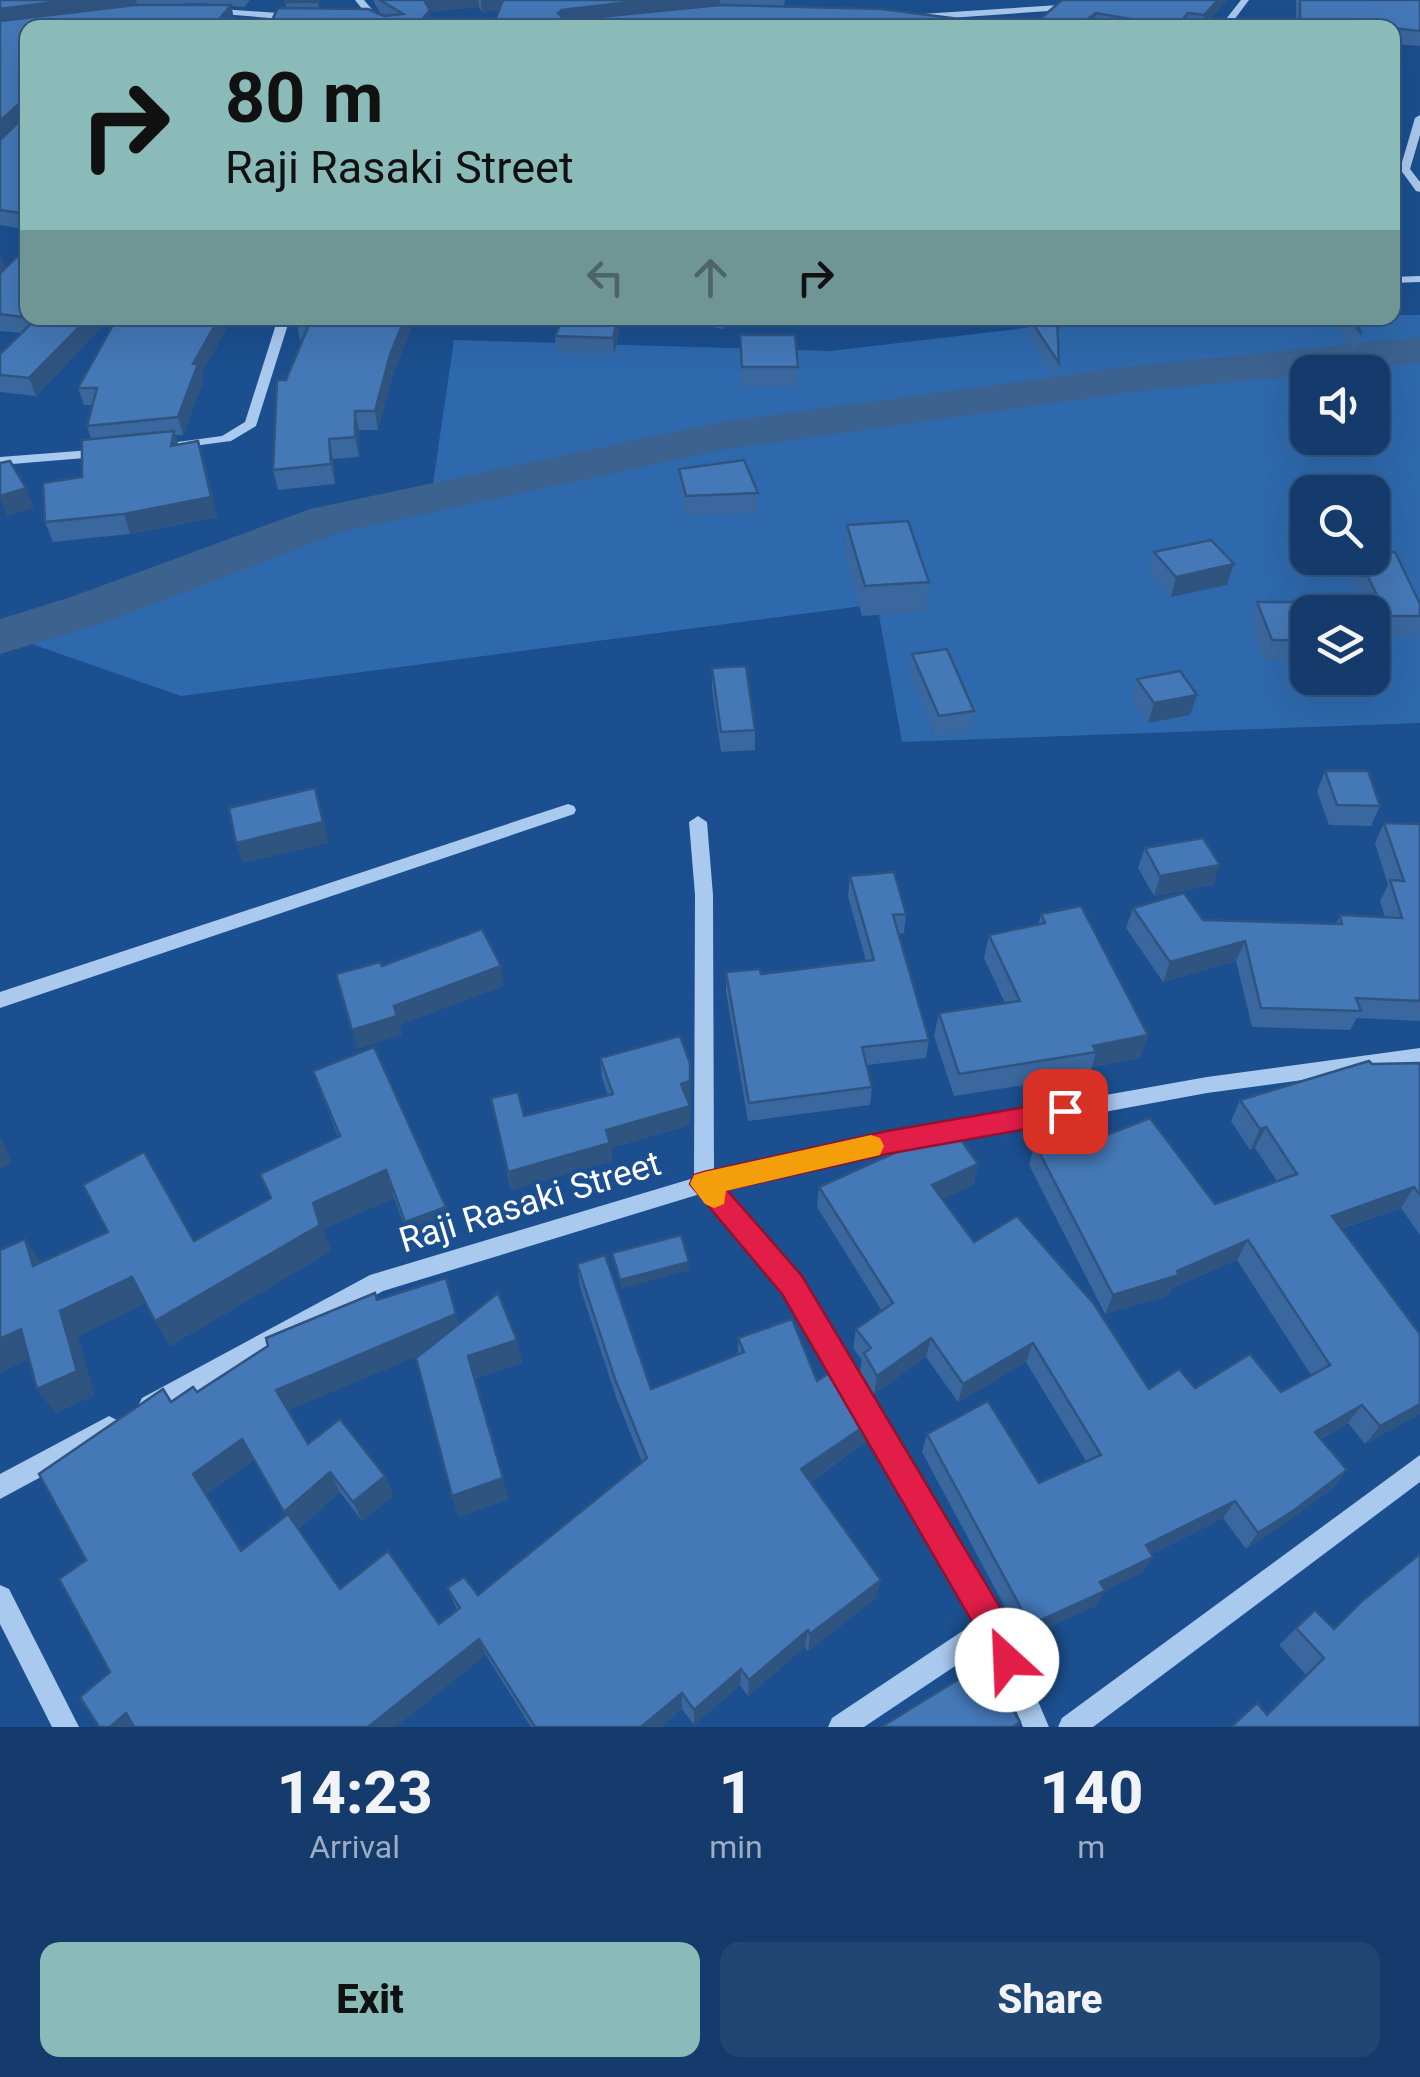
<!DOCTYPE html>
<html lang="en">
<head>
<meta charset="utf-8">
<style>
	body { margin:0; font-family:Roboto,sans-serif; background:#214673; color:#f1f3f6; height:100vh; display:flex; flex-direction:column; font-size:38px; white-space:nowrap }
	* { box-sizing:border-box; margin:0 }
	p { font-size:32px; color:#9dadc1 }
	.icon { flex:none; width:55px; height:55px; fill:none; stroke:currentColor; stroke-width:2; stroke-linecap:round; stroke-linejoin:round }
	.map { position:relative; height:1727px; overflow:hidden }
	.drawer { display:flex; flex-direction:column; background:#143b6b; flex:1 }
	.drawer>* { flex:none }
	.top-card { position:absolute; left:20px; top:20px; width:1380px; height:305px; border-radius:20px; box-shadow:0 10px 40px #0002,0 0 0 2px #33557e; background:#8bbbb9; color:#111; overflow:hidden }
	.fabs { position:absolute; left:1290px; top:355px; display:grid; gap:20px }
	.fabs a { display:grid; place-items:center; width:100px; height:100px; border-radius:20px; background:#143b6b; box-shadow:0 10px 40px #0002,0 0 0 2px #33557e; font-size:50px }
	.pin { position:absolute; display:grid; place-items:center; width:85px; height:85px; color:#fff; margin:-42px; border-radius:20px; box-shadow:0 5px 15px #0006 }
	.me { position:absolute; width:110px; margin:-55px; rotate:335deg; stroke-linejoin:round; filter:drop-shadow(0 0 8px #0008) }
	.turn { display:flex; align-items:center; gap:35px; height:210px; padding:0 40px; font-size:45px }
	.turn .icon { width:130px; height:130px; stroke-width:2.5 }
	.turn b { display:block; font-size:70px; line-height:85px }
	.lanes { display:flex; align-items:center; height:95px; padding:0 40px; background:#0003; justify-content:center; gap:50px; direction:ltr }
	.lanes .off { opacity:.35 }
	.eta { display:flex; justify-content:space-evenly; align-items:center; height:170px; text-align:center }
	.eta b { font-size:60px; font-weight:800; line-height:70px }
	.cta { display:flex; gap:20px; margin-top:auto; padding:20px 40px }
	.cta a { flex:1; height:115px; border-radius:20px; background:#8bbbb9; color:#111; font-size:40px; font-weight:800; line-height:115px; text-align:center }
	.cta a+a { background:#214673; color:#f1f3f6 }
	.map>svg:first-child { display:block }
	.green { fill:#2e69ad; fill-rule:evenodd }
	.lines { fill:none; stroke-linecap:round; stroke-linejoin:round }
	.river { fill:#3c6290; fill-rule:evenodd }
	.minor { fill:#a9c9ee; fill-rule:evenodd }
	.wall { fill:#3a679d; fill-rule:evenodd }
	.shaded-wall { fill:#305480 }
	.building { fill:#4478b7; stroke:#305480; stroke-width:2.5 }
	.route { fill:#e11d48; stroke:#92132f; stroke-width:2.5 }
	.slow { fill:#f59e0b }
	.labels { text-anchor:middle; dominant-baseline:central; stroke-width:8; stroke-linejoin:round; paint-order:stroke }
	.near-street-label { font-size:35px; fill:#fff; stroke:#1b4f8f }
</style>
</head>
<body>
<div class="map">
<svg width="1420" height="1727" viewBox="0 0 1420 1727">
	<rect width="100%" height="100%" fill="#1b4f8f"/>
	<path class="green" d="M1393,315H1420V723L902,742L877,604L181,696L0,633V628L431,497L454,340L830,351L1068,323ZM1308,372H1372V438H1308ZM1308,492H1372V558H1308ZM1308,612H1372V678H1308Z"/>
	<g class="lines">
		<polygon class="river" points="1420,337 1420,363 1133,392 721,450 342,532 109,621 0,654 0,619 71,597 310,509 721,422 1133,366"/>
		<g class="minor">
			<path d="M355,0H364L380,19L401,28C377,28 369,18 355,0Z"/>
			<polygon points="1241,0 1249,0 1228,28 1219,28"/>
			<polygon points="1075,4 1078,9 921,20 917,17 921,14"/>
			<polygon points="207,8 294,14 298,17 294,20 210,13"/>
			<polygon points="1420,115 1420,135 1410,169 1420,182 1420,192 1416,191 1400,169 1415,118"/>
			<polygon points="1420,276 1420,282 1392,283 1392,277"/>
			<polygon points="278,318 290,318 256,426 231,441 170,449 170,443 222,436 245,422"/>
			<polygon points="104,449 111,453 109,456 0,465 0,457"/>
			<polygon points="568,804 574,806 576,810 574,814 0,1008 0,992"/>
			<polygon points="698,816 707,822 713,895 714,1173 887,1134 1207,1077 1420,1048 1420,1064 1207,1093 887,1152 722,1189 800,1278 1002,1617 1049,1727 1023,1727 988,1644 864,1727 828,1727 832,1718 976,1622 784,1292 700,1194 383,1291 158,1414 150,1417 142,1414 138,1406 142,1398 370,1275 694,1178 695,895 689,822"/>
			<polygon points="109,1416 117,1420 121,1428 117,1436 0,1499 0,1474"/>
			<polygon points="1420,1455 1420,1482 1093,1727 1058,1727 1062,1718"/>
			<polygon points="0,1585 9,1589 79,1727 52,1727 0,1624"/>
		</g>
	</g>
	<g class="wall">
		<path d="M0,0H250L244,7L231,6L234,19L228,28H28V230L0,225ZM198,3L218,5H165Z"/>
		<polygon points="318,0 319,8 384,16 380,13 373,0 785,0 784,7 499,10 482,12 479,7 430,12 432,25 430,28 268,28 287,8 285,2"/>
		<polygon points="1062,0 1227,0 1203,28 1030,28"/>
		<polygon points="1296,0 1420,0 1420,46 1392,44 1392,28 1296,26"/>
		<polygon points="0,255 5,268 110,318 36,396 0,392 0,354 21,333 0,331"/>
		<polygon points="298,318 415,318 393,374 378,430 359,430 359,457 333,459 335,484 278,490 273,470 303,340 300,340 296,321"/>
		<polygon points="563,318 622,318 614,355 556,353 555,336"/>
		<polygon points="657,318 732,318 724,329"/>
		<polygon points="941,318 977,318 972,326 940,319"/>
		<polygon points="1027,318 1057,318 1059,363 1056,379 1027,333"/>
		<polygon points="1330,318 1357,318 1361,334 1355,351"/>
		<polygon points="740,335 798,367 797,386 742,387"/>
		<polygon points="201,375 203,381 183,435 175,435 178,444 204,461 217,517 130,534 53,542 45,522 82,477 91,439 87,426 92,405 84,405 78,388"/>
		<polygon points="679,469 758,493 757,513 687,516 679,489"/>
		<polygon points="847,525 929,582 925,612 862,616 845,555"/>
		<polygon points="1154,552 1227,585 1171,597 1149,572"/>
		<polygon points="1355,558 1372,558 1420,604 1420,629 1417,636 1378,636 1372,624 1372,612 1367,612 1349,572"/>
		<polygon points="1257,602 1308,612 1308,660 1264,660 1250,622"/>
		<polygon points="912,654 974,711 971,732 935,736 910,674"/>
		<polygon points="712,668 755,730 755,750 721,752 712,689"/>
		<polygon points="1137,679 1190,715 1148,723 1131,699"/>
		<polygon points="1325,771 1380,806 1371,826 1329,825 1317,791"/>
		<polygon points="1384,823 1420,824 1420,1021 1357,1018 1350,1030 1252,1027 1236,961 1163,982 1126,928 1133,908 1203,920 1336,924 1340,915 1385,917 1380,901 1388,885 1375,843"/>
		<polygon points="1145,848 1213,885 1154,896 1138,868"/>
		<polygon points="850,876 906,914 904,933 898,934 929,1040 926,1058 867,1065 872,1087 870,1105 748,1121 726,992 726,972 761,974 866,961 848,896"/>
		<polygon points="1041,914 1148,1035 1140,1058 1092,1067 1089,1075 954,1096 934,1036 939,1013 1005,1003 984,958 989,935 1038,925"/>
		<polygon points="600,1058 691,1100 688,1101 690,1125 611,1148 612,1161 511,1190 491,1098 524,1116 608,1095 602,1078"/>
		<polygon points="1420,1063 1420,1235 1401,1208 1341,1229 1420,1414 1365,1444 1348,1423 1321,1439 1347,1470 1333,1488 1279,1527 1246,1549 1223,1518 1151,1554 1153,1557 1143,1572 1105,1590 1096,1606 1022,1639 922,1452 927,1434 1039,1483 1086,1461 1026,1362 958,1402 926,1357 874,1394 860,1372 862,1360 853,1348 856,1329 882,1311 817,1207 819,1187 978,1164 973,1185 942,1199 974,1242 1149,1389 1195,1388 1281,1392 1311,1375 1237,1260 1172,1288 1169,1295 1105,1314 1029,1165 1035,1144 1102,1137 1215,1204 1277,1181 1255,1148 1250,1150 1231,1121 1240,1100 1372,1064"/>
		<polygon points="313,1071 446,1207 453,1234 413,1249 394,1198 323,1229 331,1251 170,1346 146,1303 78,1336 94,1395 56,1413 37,1389 29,1359 0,1373 41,1262 194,1241 271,1198 260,1174 338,1137"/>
		<path d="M577,1264L651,1389L738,1354V1338L817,1381L853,1391L851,1400L869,1423L865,1443L810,1482L876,1598L808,1651L805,1647L748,1696L740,1685L694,1725L682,1709L661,1727H531L486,1655L110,1672L86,1560L171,1402L197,1392L377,1300L517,1340L522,1363L474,1379L508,1499L459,1517L452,1496L419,1355L288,1410L308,1444L385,1476L393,1496L362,1521L340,1492L298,1529L340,1589L439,1624L457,1610L447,1588L478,1595L642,1462L617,1400L580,1287ZM254,1460L286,1516L242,1550L207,1494Z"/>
		<polygon points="1315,1610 1420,1727 1267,1715 1306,1675 1279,1645"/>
	</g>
	<g class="shaded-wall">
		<polygon points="69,0 136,0 138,6 0,24 0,9"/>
		<polygon points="423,0 478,0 479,7 430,12 432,25 430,28 415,28"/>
		<polygon points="481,0 506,0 507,9 482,12"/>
		<polygon points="646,0 720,0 720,6 563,24 558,13 562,10"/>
		<polygon points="1218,0 1227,0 1203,28 1201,28 1204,15"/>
		<polygon points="231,5 234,19 228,28 212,28"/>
		<polygon points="1096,13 1093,28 1076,28"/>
		<polygon points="1188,13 1185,27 1176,28"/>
		<polygon points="23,100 28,114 0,142 0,121"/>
		<polygon points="0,255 5,270 0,276"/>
		<polygon points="88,318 110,318 36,396 29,378"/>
		<polygon points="219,318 233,318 201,375 203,381 183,435 178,417 193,364"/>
		<polygon points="405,318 415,318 393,374 378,430 375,411 390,355"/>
		<polygon points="618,318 622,318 614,355 613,338"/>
		<polygon points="724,318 732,318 724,329"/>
		<polygon points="355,411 359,430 359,457 355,437"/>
		<polygon points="174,431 180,451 171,446"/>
		<polygon points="329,439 333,459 335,484 331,464"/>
		<polygon points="198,441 217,517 130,534 124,514"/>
		<polygon points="26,488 34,508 7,516 0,496"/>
		<polygon points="1234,564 1227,585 1171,597 1176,577"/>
		<polygon points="1197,695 1190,715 1148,723 1154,703"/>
		<polygon points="315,788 329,843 243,863 236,843"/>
		<polygon points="1220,865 1213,885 1154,896 1160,876"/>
		<polygon points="1245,941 1236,961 1163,982 1170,962"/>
		<polygon points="501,966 504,986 400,1025 402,1035 357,1049 352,1030 394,1006"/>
		<polygon points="1148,1035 1140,1058 1092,1067 1096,1052 1093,1046"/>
		<polygon points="690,1063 691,1100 682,1103 681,1084"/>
		<polygon points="690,1106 690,1125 611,1148 612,1161 511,1190 508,1172 606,1130"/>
		<polygon points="1266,1127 1255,1148 1250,1150 1260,1129"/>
		<polygon points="0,1136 12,1163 0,1169"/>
		<polygon points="978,1164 973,1185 928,1206 932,1185"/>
		<polygon points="386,1170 394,1198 323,1229 331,1251 170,1346 155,1321 313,1203"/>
		<polygon points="1414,1187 1401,1208 1319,1236 1332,1216"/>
		<polygon points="446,1207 453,1234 413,1249 405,1222"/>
		<polygon points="25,1239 43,1265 33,1266"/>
		<polygon points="1248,1240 1237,1260 1172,1288 1169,1295 1105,1314 1113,1295 1177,1271"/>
		<polygon points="689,1262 690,1270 621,1289 620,1280"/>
		<polygon points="132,1277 147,1303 78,1336 94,1395 56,1413 37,1389 60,1311"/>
		<polygon points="456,1314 462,1337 287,1411 276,1390"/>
		<polygon points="21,1329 40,1354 0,1373 0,1339"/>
		<polygon points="931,1338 926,1357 874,1394 877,1376"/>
		<polygon points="517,1340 522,1363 474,1379 468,1356"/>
		<polygon points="1033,1343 1026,1362 958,1402 963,1384"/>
		<polygon points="1420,1404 1420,1414 1365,1444 1380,1426"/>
		<polygon points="1362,1405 1348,1423 1302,1449 1315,1432"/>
		<polygon points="869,1423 865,1443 799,1489 801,1469"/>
		<polygon points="242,1439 254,1460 207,1494 254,1569 193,1474"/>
		<polygon points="1347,1470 1333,1488 1279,1527 1246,1549 1258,1533"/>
		<polygon points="330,1472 340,1492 295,1531 284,1512"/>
		<polygon points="385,1476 393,1496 362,1521 353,1502"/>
		<polygon points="503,1478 508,1499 459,1517 452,1496"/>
		<polygon points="1235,1501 1223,1518 1136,1561 1146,1545"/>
		<polygon points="1153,1557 1143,1572 1091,1597 1100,1582"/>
		<polygon points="881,1580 876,1598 808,1651 810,1634"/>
		<polygon points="1105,1591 1096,1606 1022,1639 1030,1625"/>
		<polygon points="808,1630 805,1647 748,1696 749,1680"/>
		<polygon points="479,1639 486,1655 396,1727 368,1727"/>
		<polygon points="741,1669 740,1685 694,1725 694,1710"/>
		<polygon points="682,1693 682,1709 661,1727 641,1727"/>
		<polygon points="126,1713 142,1727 110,1727"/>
	</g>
	<g class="building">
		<polygon points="0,0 69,0 0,9"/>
		<polygon points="286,0 318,0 318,2 285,2"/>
		<polygon points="380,0 424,0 430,10 415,28 268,28 278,8 368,9 384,16 403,14"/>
		<polygon points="503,0 646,0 562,10 558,13 562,17 598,17 720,5 882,9 990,23 1009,28 492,28"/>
		<polygon points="1062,0 1218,0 1204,15 1188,13 1176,27 1096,13 1076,28 1030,28"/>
		<polygon points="1300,0 1420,0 1420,31 1392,28 1233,28 1234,20 1300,27"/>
		<polygon points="135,5 231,5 212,28 28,28 28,214 0,210 0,140 25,116 27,103 23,100 0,121 0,21"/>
		<polygon points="28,252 28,318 88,318 29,378 0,375 0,354 36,319 0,314 0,273 21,253"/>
		<polygon points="117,318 219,318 193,364 198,364 178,417 87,426 97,388 78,388"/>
		<polygon points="298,318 405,318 390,355 375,411 355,411 355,437 329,439 331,464 273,470 277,380 286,380 310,322 296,321"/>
		<polygon points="563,318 618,318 613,338 555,336"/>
		<polygon points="1029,318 1057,318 1059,363"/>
		<polygon points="1349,318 1357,318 1361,334"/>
		<polygon points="740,335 795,335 798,367 742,367"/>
		<polygon points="174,431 171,446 198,441 211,497 124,514 45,522 43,483 82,477 82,440"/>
		<polygon points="744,460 758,493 686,496 679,469"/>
		<polygon points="10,461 26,488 0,496 0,463"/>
		<polygon points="908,521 929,582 865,586 847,525"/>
		<polygon points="1211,540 1234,564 1176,577 1154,552"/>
		<polygon points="1372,552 1395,552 1420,604 1420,616 1387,616 1359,558 1372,558"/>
		<polygon points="1257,602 1320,602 1325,612 1308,612 1308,640 1272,640"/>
		<polygon points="947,649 974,711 939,716 912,654"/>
		<polygon points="746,666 755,730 721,732 712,668"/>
		<polygon points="1180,671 1197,695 1154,703 1137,679"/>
		<polygon points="1325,771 1368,771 1380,806 1337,805"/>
		<polygon points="315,788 323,822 236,843 229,808"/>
		<polygon points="1384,823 1420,824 1420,1001 1356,998 1361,1011 1261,1008 1245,941 1170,962 1133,908 1184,893 1203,920 1342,924 1340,915 1402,918 1390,880 1404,881"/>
		<polygon points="1203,838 1220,865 1160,876 1145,848"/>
		<polygon points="894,872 906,914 893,915 929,1040 862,1047 872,1087 749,1103 726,972 760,969 761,974 874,960 850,876"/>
		<polygon points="1081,906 1148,1035 1093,1046 1096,1052 959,1074 939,1013 1020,1001 989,935 1045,923 1041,914"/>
		<polygon points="482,929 501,966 394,1006 397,1016 352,1030 336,974 380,962 382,966"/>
		<polygon points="680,1036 690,1063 690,1081 681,1084 690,1106 606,1130 610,1143 508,1172 491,1098 518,1092 524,1116 613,1094 600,1058"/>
		<polygon points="374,1047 446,1207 405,1222 386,1170 313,1203 320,1225 155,1321 132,1277 60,1311 77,1371 37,1389 21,1329 0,1339 0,1250 25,1239 33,1266 108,1232 83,1185 144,1152 194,1241 271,1198 260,1174 340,1136 313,1071"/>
		<polygon points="1369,1061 1372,1064 1420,1063 1420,1195 1414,1187 1332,1216 1420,1334 1420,1404 1380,1426 1362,1405 1315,1432 1347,1470 1293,1511 1258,1533 1235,1501 1146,1545 1153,1557 1100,1582 1105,1591 1030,1625 927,1434 988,1401 1039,1483 1101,1455 1033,1343 963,1384 931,1338 877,1376 864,1353 871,1348 856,1329 893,1303 819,1187 945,1130 954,1130 978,1164 932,1185 974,1242 1017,1216 1094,1304 1149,1389 1179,1369 1195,1388 1250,1354 1281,1392 1330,1365 1248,1240 1177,1271 1179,1275 1113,1295 1035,1144 1097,1127 1102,1137 1150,1118 1215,1204 1297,1174 1266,1127 1260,1129 1240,1100"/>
		<polygon points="681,1235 689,1262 620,1280 612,1253"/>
		<polygon points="605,1255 651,1389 744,1352 738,1338 792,1319 817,1381 839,1367 853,1391 848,1394 869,1423 801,1469 881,1580 810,1634 808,1630 749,1680 741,1669 694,1710 682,1693 641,1727 535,1727 479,1639 368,1727 134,1727 126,1713 110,1727 99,1727 80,1697 110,1672 59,1579 86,1560 39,1474 163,1389 171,1402 193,1387 197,1392 268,1346 266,1338 375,1293 377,1300 446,1278 456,1314 276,1390 308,1444 340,1419 385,1476 353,1502 330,1472 284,1512 242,1439 193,1474 241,1551 288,1514 340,1589 388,1551 439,1624 460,1608 447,1588 464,1577 478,1595 647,1458 615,1379 577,1264"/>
		<polygon points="498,1293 517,1340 468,1356 503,1478 452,1496 416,1358"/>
		<polygon points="1420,1554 1420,1727 1231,1727 1257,1703 1267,1715 1324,1658 1296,1628 1315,1610 1334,1629 1362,1601"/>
		<polygon points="985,1663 1020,1722 1013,1727 881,1727"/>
	</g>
	<polygon class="route" points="1065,1100 1074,1103 1078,1111 1074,1119 1065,1122 887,1154 727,1190 802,1276 1004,1614 1024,1660 1019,1671 1007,1676 995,1671 981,1637 782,1294 690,1184 694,1175 704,1172 887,1131"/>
	<polygon class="slow" points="871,1135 880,1138 884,1146 880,1155 726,1191 724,1204 714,1208 705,1204 690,1184 694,1175 704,1172"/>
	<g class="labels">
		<g class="near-street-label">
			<text transform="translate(530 1202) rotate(-17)">Raji Rasaki Street</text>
		</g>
	</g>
</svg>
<div class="fabs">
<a><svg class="icon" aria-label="sound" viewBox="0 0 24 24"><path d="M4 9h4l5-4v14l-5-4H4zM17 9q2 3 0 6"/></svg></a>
<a><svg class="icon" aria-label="search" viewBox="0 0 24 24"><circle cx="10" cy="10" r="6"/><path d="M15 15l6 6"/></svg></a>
<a><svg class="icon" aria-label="layers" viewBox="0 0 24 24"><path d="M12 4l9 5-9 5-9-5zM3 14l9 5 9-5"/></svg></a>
</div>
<div class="pin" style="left:1065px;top:1111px;background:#d93025"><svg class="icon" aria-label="arrive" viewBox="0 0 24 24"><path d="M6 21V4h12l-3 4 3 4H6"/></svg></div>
<svg class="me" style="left:1007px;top:1660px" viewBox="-20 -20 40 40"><circle r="19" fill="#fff"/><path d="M0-13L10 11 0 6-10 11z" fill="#e11d48"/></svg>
<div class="top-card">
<div class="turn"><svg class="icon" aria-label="right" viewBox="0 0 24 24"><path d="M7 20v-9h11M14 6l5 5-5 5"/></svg><div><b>80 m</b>Raji Rasaki Street</div></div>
<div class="lanes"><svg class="icon off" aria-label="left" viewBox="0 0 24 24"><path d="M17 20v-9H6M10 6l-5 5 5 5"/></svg><svg class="icon off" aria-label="ahead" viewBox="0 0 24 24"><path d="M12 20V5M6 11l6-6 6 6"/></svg><svg class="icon" aria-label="right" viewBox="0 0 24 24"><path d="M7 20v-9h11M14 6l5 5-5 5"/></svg></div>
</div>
</div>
<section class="drawer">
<div class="eta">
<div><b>14:23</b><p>Arrival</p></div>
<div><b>1</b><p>min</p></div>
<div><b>140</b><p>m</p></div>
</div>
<div class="cta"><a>Exit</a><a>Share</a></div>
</section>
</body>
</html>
